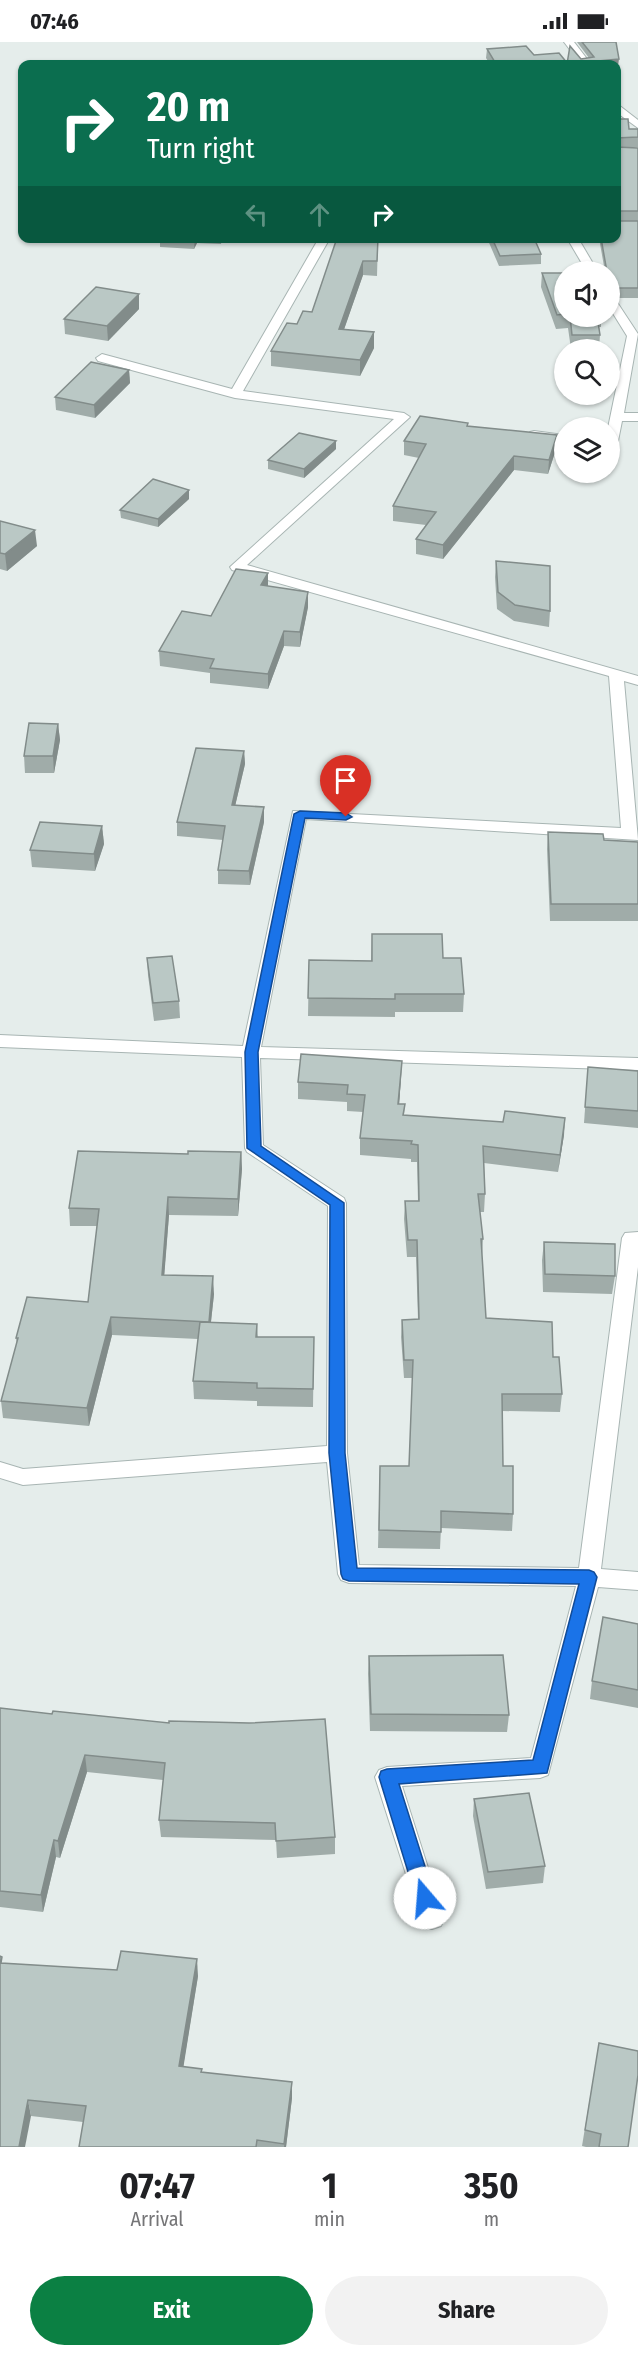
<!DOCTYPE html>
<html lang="en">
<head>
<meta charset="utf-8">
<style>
	body { margin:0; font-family:"Fira Sans Condensed",sans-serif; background:#f2f2f2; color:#202124; height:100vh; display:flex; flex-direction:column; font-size:22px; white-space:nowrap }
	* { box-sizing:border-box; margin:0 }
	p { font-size:20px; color:#757577 }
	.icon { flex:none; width:33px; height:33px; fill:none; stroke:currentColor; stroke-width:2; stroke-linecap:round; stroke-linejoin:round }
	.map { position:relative; height:2105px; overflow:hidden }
	.sheet { display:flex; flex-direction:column; background:#fff; flex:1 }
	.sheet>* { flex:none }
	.top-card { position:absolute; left:18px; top:18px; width:603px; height:183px; border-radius:12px; box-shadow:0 2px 4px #0004; background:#0b6e4f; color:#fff; overflow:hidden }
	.controls { position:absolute; left:554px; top:219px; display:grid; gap:12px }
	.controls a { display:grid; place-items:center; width:66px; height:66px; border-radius:50%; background:#fff; box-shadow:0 2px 4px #0004; font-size:30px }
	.pin { position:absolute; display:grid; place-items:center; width:51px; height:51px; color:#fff; margin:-62px -26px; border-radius:50% 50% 50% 0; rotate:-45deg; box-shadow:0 0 6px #0007 }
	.pin .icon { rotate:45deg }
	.me { position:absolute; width:66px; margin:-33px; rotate:342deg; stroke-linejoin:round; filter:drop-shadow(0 0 4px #0008) }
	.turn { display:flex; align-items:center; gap:21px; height:126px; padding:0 30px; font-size:27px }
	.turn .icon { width:78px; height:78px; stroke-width:2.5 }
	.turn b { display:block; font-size:42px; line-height:51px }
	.lanes { display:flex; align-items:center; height:57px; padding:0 30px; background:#0003; justify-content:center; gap:30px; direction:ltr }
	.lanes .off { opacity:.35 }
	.eta { display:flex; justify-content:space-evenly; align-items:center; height:102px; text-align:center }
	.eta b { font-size:36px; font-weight:700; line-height:42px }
	.primary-button { display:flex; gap:12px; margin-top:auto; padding:12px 30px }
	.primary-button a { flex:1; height:69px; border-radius:36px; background:#0b8043; color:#fff; font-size:24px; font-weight:700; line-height:69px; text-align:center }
	.primary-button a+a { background:#f2f2f2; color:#202124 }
	.status { display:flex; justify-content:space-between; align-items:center; height:42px; padding:0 30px; background:#fff; direction:ltr }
	.status svg { height:16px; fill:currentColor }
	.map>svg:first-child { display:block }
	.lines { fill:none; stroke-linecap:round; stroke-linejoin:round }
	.street-casing { stroke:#a8b5b3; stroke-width:2 }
	.street { fill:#fff; fill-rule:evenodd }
	.wall { fill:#a0aca9 }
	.shaded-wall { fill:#828c8a }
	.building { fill:#bac8c5; stroke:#828c8a; stroke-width:1.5 }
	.route { fill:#1a73e8; stroke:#114b97; stroke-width:1.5 }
</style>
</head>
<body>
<div class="status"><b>07:46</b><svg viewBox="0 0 49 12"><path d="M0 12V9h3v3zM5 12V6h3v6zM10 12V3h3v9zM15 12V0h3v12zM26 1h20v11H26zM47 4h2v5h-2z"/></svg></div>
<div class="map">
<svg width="638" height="2105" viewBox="0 0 638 2105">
	<rect width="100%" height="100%" fill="#e5edeb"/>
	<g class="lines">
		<g class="street-casing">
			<g id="street">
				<polygon points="564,0 574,0 591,22 581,22"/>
				<polygon points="616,61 638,78 638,86 616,70"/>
				<polygon points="319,196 330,196 243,349 404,371 410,375 247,523 638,634 638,643 624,639 638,798 306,777 261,1005 638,1016 638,1028 260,1016 263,1103 344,1156 346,1161 347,1411 359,1523 579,1526 622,1196 625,1191 638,1190 638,1225 601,1527 638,1530 638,1548 598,1545 548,1733 540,1736 402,1744 444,1876 441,1884 432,1887 423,1884 420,1876 375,1735 379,1728 387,1725 531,1716 576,1544 349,1541 341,1538 338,1532 327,1420 23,1443 0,1436 0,1420 23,1427 327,1404 328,1164 247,1110 245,1106 242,1015 0,1005 0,993 243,1004 293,769 621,786 609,634 232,528 230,525 394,377 235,356 98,319 96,316 102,312 232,347"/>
				<polygon points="567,196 578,196 598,230 587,230"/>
				<polygon points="609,253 613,254 638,292 624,371 638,371 638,379 622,379 617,404 609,408 608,386 627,294 609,265"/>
				<polygon points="534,389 564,393 564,401 530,396 528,393 530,390"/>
			</g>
		</g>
		<use href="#street" class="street"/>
	</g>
	<g class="wall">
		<polygon points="577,0 616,0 618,24 616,24 616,22 490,22 486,16 487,7 534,13 567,22 581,17 589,16"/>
		<polygon points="616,77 629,87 638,87 638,105 616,105"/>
		<polygon points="616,105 638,106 638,179 616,179"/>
		<polygon points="638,179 638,256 617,256 614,252 609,251 609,230 605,230 599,196 616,196"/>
		<polygon points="160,196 222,196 221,202 197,201 194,207 160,205"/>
		<polygon points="378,196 377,234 363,233 344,287 374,306 360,334 271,324 271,309 312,270"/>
		<polygon points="487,196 534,196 541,212 541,222 499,224"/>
		<polygon points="542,231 564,231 564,274 601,274 601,285 599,285 600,293 599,307 571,307 568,286 556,287 541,245"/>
		<polygon points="139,267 108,299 65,292 64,277"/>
		<polygon points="129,328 130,341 95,376 56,368 55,355"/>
		<polygon points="468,381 468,384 557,393 556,407 548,432 514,428 443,517 416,512 416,497 426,483 393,479 393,464 419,416 404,413 404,399"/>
		<polygon points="336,407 304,436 268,427 268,418"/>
		<polygon points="189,457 158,485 121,476 120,468"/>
		<polygon points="0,479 37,504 7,529 0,527"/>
		<polygon points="496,519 550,569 549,585 514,579 497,567 495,535"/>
		<polygon points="268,544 308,565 300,605 284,604 268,647 210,641 210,631 160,624 159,609 211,574"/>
		<polygon points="58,682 60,698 54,731 25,731 24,714"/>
		<polygon points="244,709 245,722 235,764 264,780 250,843 218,842 218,828 223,798 177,794 177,780"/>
		<polygon points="102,784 104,802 95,829 32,825 30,808"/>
		<polygon points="548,790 604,798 638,800 638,879 550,879 547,807"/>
		<polygon points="372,892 443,916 464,952 463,970 395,970 395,975 308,974 309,918 371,919"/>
		<polygon points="147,916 179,959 180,976 154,979 148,933"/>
		<polygon points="588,1025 638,1029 638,1086 584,1081"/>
		<polygon points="401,1036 399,1062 405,1062 404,1073 564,1093 558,1130 484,1121 485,1152 484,1170 480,1170 483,1197 482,1214 486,1276 553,1315 562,1352 560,1370 502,1369 503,1424 513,1472 512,1489 441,1486 440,1507 378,1506 380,1424 409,1424 413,1336 404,1336 401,1295 402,1278 418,1277 416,1215 407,1215 404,1177 405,1159 418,1159 417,1120 411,1120 411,1117 360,1113 360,1096 363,1070 347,1069 347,1060 298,1057 298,1040"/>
		<polygon points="241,1110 242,1127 238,1174 169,1173 164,1233 214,1252 211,1280 257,1282 258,1295 314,1295 313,1365 257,1364 257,1359 194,1357 193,1339 198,1297 112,1293 89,1384 3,1376 1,1359 17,1302 16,1296 88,1260 97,1184 70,1184 69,1166 188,1112"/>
		<polygon points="544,1200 615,1234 612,1252 543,1250 542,1218"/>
		<polygon points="638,1582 638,1666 590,1657 592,1639"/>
		<polygon points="369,1614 509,1673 507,1690 370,1689 368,1632"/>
		<polygon points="0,1666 52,1672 335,1795 335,1812 277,1816 276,1798 161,1795 159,1778 163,1738 87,1730 60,1816 56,1815 43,1870 0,1865"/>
		<polygon points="474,1757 545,1824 543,1841 486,1847 473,1774"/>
		<polygon points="3,1921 198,1934 183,2025 202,2027 202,2030 292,2056 286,2105 79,2105 83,2080 31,2074"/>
		<polygon points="599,2001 628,2105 586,2105 582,2104"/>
	</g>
	<g class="shaded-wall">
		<polygon points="619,17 618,24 616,24 616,22 567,22"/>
		<polygon points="195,196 197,196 197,201 194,207"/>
		<polygon points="363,219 363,233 339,302 339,287"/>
		<polygon points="139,252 139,267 108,299 107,284"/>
		<polygon points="374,290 374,306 360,334 360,318"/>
		<polygon points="129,328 130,341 95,376 94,363"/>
		<polygon points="557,393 556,407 548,432 549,418"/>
		<polygon points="336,399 336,407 304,436 304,427"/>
		<polygon points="514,414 514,428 443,517 443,503"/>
		<polygon points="189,448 189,457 158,485 158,477"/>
		<polygon points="35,488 37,504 7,529 5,512"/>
		<polygon points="268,531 268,545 261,543"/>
		<polygon points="308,550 308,565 300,605 300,590"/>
		<polygon points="284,589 284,604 268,647 268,632"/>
		<polygon points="58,682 60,698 54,731 53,714"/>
		<polygon points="244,709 245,722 232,777 232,763"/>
		<polygon points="264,765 264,780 250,843 249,829"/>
		<polygon points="102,784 104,802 95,829 94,812"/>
		<polygon points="402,1019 401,1036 398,1079 398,1062"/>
		<polygon points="565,1076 564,1093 558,1130 560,1113"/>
		<polygon points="241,1110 242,1127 238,1174 238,1157"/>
		<polygon points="168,1155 169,1173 163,1250 162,1233"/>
		<polygon points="213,1234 214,1252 209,1297 209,1280"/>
		<polygon points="111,1275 112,1293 89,1384 87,1366"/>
		<polygon points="85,1713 87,1730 60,1816 58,1799"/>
		<polygon points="54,1798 56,1815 43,1870 41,1853"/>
		<polygon points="197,1917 198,1934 181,2040 179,2024"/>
		<polygon points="292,2040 292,2056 286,2105 284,2105"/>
		<polygon points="28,2058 31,2074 25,2105 19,2105"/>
	</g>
	<g class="building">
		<polygon points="582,0 616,0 619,17 567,22 570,4 581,17 594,15"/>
		<polygon points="526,4 534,13 559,11 568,22 496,22 487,7"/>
		<polygon points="616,77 628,77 629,87 638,87 638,95 616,96"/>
		<polygon points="616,105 638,106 638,169 616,169"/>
		<polygon points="616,179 638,179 638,246 618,246 614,242 609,241 609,230 607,230 601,196 616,196"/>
		<polygon points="174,196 195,196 194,198"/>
		<polygon points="337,196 378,196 377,219 363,219 339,287 374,290 360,318 271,309 287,281 297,282 303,269 312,270"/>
		<polygon points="492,196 534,196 541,212 500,214"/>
		<polygon points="542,231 564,231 564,272 557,273"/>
		<polygon points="96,245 139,252 107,284 64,277"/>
		<polygon points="570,274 597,274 600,293 572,293"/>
		<polygon points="91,320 129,328 94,363 55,355"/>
		<polygon points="420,374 468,381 467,384 557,393 549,418 514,414 443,503 416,497 436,470 393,464 426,402 404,399"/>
		<polygon points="299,391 336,399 304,427 268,418"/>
		<polygon points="153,437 189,448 158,477 120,468"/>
		<polygon points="0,479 35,488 5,512 0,511"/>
		<polygon points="496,519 550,524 550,569 515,563 498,550"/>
		<polygon points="236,527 268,531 261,543 308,550 300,590 284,589 268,632 210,626 214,617 159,609 182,569 211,574"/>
		<polygon points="29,681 58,682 53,714 24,714"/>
		<polygon points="196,706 244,709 232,763 264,765 249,829 218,828 225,784 177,780"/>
		<polygon points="40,780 102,784 94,812 30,808"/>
		<polygon points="548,790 603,792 604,798 638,800 638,862 551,862"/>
		<polygon points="372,892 442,892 443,916 461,916 464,952 395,952 395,957 308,956 309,918 372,919"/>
		<polygon points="172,914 179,959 153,961 147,916"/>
		<polygon points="301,1012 402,1019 398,1062 405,1062 403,1073 503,1080 505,1069 565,1076 560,1113 483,1104 485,1152 478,1152 483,1197 481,1197 486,1276 552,1280 553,1315 559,1315 562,1352 502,1352 503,1424 513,1424 513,1472 441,1469 441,1490 379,1488 380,1424 409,1424 413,1318 404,1318 402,1278 419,1277 417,1198 408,1198 405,1159 419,1159 418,1103 411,1102 412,1099 360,1096 365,1053 347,1052 348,1043 298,1040"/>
		<polygon points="588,1025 638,1029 638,1069 585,1065"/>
		<polygon points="78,1109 188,1112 188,1109 241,1110 238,1157 168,1155 162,1233 213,1234 209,1280 111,1275 87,1366 1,1359 18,1296 16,1296 27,1255 88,1260 99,1167 69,1166"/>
		<polygon points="544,1200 615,1202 615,1234 545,1232"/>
		<polygon points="200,1280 257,1282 256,1295 314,1295 313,1347 257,1346 257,1341 193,1339"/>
		<polygon points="603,1575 638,1582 638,1648 592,1639"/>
		<polygon points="503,1613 509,1673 371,1672 369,1614"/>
		<polygon points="0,1666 52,1672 53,1669 169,1681 169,1679 249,1681 325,1677 335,1795 276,1799 275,1781 159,1778 165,1721 85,1713 58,1799 54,1798 41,1853 0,1849"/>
		<polygon points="529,1751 545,1824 488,1830 474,1757"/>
		<polygon points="121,1909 197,1917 179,2024 202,2027 201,2030 292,2040 284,2102 257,2098 256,2105 79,2105 86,2064 28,2058 19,2105 0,2105 0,1914 2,1915 1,1921 117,1928"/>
		<polygon points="599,2001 638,2009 638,2033 628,2105 599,2105 601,2092 585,2088"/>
	</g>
	<polygon class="route" points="300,769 346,771 352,775 346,778 305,776 258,1010 261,1104 344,1161 345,1411 357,1526 589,1528 594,1530 597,1535 547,1731 399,1742 435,1856 432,1862 425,1864 419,1862 416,1856 379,1735 381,1729 387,1727 533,1718 579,1542 349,1539 343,1537 341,1532 329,1411 330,1163 247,1106 245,1010 294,772"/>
</svg>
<div class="controls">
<a><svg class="icon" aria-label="sound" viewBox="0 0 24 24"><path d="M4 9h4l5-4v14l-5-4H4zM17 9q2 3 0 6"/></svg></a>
<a><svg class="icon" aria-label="search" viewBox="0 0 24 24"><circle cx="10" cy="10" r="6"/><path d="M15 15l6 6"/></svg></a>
<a><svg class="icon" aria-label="layers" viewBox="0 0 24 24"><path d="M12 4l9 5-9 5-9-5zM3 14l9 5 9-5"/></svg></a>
</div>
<div class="pin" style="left:346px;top:775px;background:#d93025"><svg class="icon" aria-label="arrive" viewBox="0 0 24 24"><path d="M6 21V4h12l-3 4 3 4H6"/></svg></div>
<svg class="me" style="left:425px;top:1856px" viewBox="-20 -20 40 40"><circle r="19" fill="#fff"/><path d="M0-13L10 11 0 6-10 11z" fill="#1a73e8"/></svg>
<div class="top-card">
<div class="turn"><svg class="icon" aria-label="right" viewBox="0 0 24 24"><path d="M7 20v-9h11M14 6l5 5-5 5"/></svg><div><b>20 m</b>Turn right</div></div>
<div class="lanes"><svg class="icon off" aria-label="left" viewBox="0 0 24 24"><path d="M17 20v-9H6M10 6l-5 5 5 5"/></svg><svg class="icon off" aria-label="ahead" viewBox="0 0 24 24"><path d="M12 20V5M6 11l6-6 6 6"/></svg><svg class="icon" aria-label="right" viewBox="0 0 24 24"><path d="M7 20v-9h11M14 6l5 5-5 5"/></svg></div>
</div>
</div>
<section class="sheet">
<div class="eta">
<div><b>07:47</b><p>Arrival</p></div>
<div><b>1</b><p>min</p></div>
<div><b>350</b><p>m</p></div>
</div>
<div class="primary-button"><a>Exit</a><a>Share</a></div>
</section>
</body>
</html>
